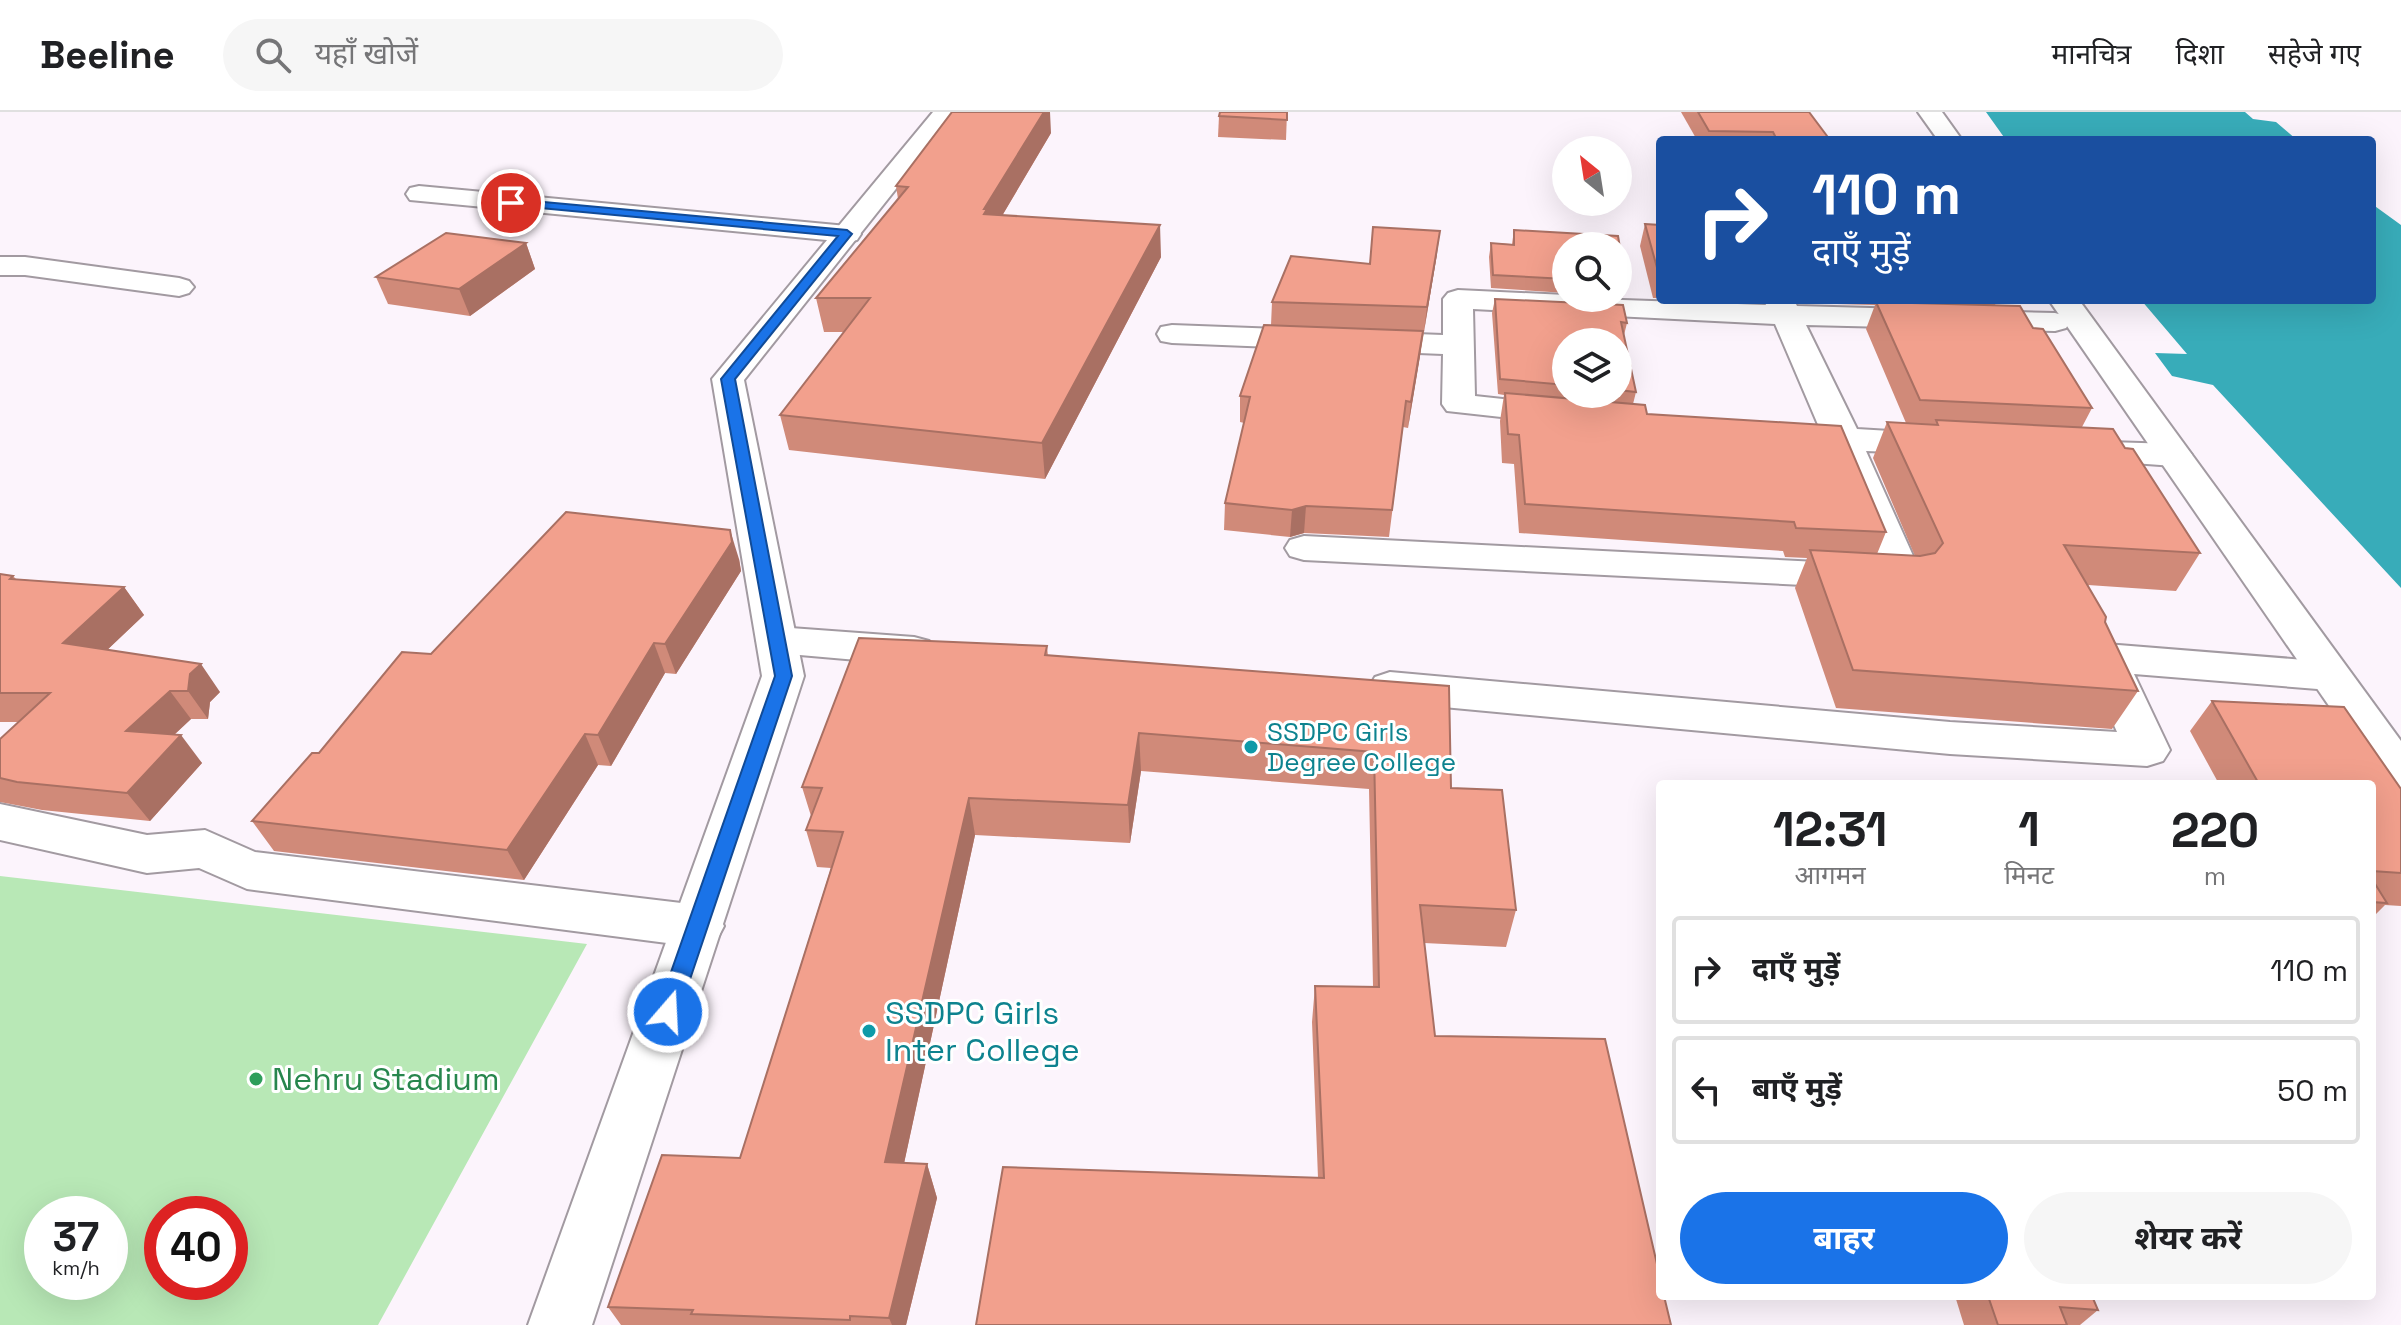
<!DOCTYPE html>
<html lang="hi">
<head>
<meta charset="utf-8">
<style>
	body { margin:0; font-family:"Space Grotesk","Noto Sans Devanagari",sans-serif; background:#f6f6f6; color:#202124; height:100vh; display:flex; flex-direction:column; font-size:30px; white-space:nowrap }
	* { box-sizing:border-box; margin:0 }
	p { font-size:26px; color:#757577 }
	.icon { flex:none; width:44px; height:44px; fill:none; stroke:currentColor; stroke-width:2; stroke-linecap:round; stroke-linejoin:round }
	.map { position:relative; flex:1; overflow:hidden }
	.side { position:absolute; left:1656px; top:668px; width:720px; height:520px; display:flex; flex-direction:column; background:#fff; border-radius:8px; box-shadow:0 8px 32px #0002 }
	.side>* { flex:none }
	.banner { position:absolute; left:1656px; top:24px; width:720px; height:168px; border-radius:8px; box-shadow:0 8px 32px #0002; background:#1a4fa0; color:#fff; overflow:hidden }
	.needle { width:52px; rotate:330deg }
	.fabs { position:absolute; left:1552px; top:24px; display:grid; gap:16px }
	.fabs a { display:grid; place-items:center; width:80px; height:80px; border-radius:50%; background:#fff; box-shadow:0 8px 32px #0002; font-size:40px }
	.speed { position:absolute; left:24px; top:1084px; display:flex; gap:16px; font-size:40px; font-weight:700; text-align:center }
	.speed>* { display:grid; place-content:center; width:104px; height:104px; border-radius:50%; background:#fff; box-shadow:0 8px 32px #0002; line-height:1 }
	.speed small { font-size:20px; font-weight:400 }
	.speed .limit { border:12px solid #d22; background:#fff; color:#111 }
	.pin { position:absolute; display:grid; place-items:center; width:68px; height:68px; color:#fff; margin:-34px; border:4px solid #fff; border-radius:50%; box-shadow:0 2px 8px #0007 }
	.me { position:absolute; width:88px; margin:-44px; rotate:19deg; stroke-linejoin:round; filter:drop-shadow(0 0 6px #0008) }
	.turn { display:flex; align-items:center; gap:28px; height:168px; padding:0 24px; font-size:36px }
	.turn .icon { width:104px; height:104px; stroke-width:2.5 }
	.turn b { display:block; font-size:56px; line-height:68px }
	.eta { display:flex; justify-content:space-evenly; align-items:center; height:136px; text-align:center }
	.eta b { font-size:48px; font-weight:700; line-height:56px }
	.primary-button { display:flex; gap:16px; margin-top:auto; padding:16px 24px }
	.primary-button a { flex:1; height:92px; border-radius:48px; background:#1a73e8; color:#fff; font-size:32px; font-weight:700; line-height:92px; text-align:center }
	.primary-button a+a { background:#f6f6f6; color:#202124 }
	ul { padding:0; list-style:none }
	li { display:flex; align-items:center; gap:24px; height:108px; margin:0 16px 12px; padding:0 8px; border:4px solid #e0e0e0; border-radius:8px }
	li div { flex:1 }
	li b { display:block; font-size:30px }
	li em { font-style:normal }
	header { display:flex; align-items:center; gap:48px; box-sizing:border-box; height:112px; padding:0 40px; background:#fff; border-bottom:2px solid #e0e0e0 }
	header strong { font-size:38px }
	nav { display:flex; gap:44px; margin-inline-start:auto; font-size:28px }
	.search { width:560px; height:72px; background:#f6f6f6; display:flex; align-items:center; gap:20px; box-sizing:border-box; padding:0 28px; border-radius:44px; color:#757577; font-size:30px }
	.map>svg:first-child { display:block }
	.green { fill:#b8e8b6; fill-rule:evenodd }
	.water { fill:#38acb9 }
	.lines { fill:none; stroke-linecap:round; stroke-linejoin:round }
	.street-casing { stroke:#a29aa1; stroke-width:4 }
	.secondary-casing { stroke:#a29aa1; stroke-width:4 }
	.street { fill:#fff; fill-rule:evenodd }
	.secondary { fill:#fff; fill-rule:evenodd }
	.wall { fill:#d08a79; fill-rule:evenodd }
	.shaded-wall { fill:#a97063 }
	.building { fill:#f2a08d; stroke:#a97063; stroke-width:2 }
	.route { fill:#1a73e8; stroke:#114b97; stroke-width:2 }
	.culture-dot { fill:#0f9aa8; stroke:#fff; stroke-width:3 }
	.leisure-dot { fill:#2e9e5b; stroke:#fff; stroke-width:3 }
	.labels { text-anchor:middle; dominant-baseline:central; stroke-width:6; stroke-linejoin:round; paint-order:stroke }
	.culture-label { font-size:26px; fill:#0d838f; stroke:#fff; text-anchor:start }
	.near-culture-label { font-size:32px; fill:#0d838f; stroke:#fff; text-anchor:start }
	.near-leisure-label { font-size:32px; fill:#27864d; stroke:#fff; text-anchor:start }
</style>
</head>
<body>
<header>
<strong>Beeline</strong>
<div class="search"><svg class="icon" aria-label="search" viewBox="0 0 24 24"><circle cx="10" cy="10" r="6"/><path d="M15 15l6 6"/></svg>यहाँ खोजें</div>
<nav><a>मानचित्र</a><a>दिशा</a><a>सहेजे गए</a></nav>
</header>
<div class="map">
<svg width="2401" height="1213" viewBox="0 0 2401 1213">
	<rect width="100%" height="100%" fill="#fcf4fc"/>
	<path class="green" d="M0,764L587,832L378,1213H0ZM42,1102H110V1170H42ZM162,1102H230V1170H162Z"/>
	<g class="water">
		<polygon points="1986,0 2245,0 2253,7 2276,10 2297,28 2006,28"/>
		<polygon points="2372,92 2401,113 2401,476 2213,273 2172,264 2155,241 2187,242 2141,188 2372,188"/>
	</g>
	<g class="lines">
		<g class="street-casing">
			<g id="street">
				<polygon points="419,74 847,114 857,116 861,122 857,128 847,130 410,88 406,82 410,76"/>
				<polygon points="0,145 25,145 179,166 189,169 194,175 189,181 179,184 25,163 0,163"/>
				<polygon points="1458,178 1566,183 1566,186 1766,193 1764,188 1794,188 1797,194 2055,201 2066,204 2070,210 2066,216 2055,219 1806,213 1857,317 1940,322 1952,325 1957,332 1952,339 1940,342 1866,339 1923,466 1917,475 1903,478 1304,448 1290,444 1285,436 1290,428 1304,424 1878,453 1775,212 1473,197 1475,284 1575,295 1580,302 1575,309 1563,312 1447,299 1442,292 1443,242 1172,231 1161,229 1157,222 1161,215 1172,213 1443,223 1443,187 1448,181"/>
				<polygon points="2076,329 2174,332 2186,336 2192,343 2186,350 2174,354 2064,346 2059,339 2064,332"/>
				<polygon points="777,515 914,525 929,529 935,539 929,549 914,553 777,541 762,538 756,528 762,518"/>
				<polygon points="2106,532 2330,550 2345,554 2351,564 2345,574 2330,578 2134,562 2170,638 2163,649 2147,654 1950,642 1390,590 1375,585 1369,575 1375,565 1390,560 1950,610 2117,620 2085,546 2091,536"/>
				<polygon points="0,692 147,723 205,718 255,740 698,793 716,799 724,814 716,829 698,835 247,777 199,756 147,761 0,728"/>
			</g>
		</g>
		<g class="secondary-casing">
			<g id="secondary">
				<polygon points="933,0 957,0 744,268 804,564 592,1213 528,1213 762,564 712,267"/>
				<polygon points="1918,0 1942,0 1962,28 1938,28"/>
				<polygon points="2049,188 2079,188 2401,629 2401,680 2385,675"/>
			</g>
		</g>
		<use href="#street" class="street"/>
		<use href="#secondary" class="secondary"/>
	</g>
	<g class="wall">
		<polygon points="1287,0 1286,28 1218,25 1219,4"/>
		<polygon points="1681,0 1809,0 1830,28 1697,28"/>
		<polygon points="1051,21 1002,104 1161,145 1045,367 789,338 780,303 844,220 824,220 816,186 898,87 896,74"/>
		<polygon points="1645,112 1660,113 1660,186 1653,186 1640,134"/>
		<polygon points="1514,118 1618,124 1626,171 1623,185 1618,185 1618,134 1566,134 1566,181 1491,176 1489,145 1491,131 1512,132"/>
		<polygon points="526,131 535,157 470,204 388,192 376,165"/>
		<polygon points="1437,142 1408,316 1403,315 1389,425 1304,421 1290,425 1224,418 1225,391 1244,311 1240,310 1240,284 1271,213 1272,190 1370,152"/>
		<path d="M1495,187L1627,211L1624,223L1636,280L1633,292L1647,302L1886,420L1877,442L1915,444L1873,346L1887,310L1906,311L1866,217L1875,193L1799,191L1796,188H1997L1995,193L2033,216L2092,296L2082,315L2125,336L2200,441L2176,479L2088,473L2138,579L2112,617L1836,596L1795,476L1807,446L1785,445L1783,439L1519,421L1514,352L1502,351L1500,309L1504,283L1498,282L1492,201ZM1566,230H1618V282H1566Z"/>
		<polygon points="1709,188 1762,188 1762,190"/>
		<polygon points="739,447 741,459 676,562 665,561 611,654 598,653 524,768 274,739 252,709 319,641 431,542"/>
		<polygon points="0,462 13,464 16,467 124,475 144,503 107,538 220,580 210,590 208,607 191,607 174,623 202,651 150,709 42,698 0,690 0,627 19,610 0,610"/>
		<polygon points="1047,534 1048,544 1449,574 1451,676 1516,798 1506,835 1424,831 1435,924 1660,1165 1318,1066 1312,910 1315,874 1373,874 1369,677 1141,659 1130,731 975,723 904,1051 927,1052 937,1086 906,1213 621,1213 608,1195 740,1046 831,756 817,755 806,718 811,704 802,675"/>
		<polygon points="2212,589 2401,677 2401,794 2385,793 2372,806 2372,672 2219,672 2190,619"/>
		<polygon points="1955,1184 2092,1184 2098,1198 2080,1213 1964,1213"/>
	</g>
	<g class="shaded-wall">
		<polygon points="1044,0 1050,0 1051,21 990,124 987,134 984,97"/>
		<polygon points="1160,113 1161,145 1045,367 1042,331"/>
		<polygon points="1440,119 1437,142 1424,219 1427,195"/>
		<polygon points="526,131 535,157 470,204 459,177"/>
		<polygon points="1423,219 1420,244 1408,316 1411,290"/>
		<polygon points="1306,394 1304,421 1290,425 1292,398"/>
		<polygon points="730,418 739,447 741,459 676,562 665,532"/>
		<polygon points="124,475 144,503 85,559 63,531"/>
		<polygon points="654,531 665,561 611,654 598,623"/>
		<polygon points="201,552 220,580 210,590 208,607 188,579 190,562"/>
		<polygon points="170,579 191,607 148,647 126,619"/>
		<polygon points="1139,621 1141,659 1130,731 1128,693"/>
		<polygon points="585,622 598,653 524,768 507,738"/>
		<polygon points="181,623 202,651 150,709 127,681"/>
		<polygon points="969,686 975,723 897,1084 885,1050"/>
		<polygon points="927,1052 937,1086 906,1213 892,1213 889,1206"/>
	</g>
	<g class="building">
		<polygon points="952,0 1044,0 984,97 987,97 984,102 1160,113 1042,331 780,303 870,186 816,186 908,75 896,74"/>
		<polygon points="1220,0 1287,0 1287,8 1219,4"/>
		<polygon points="1698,0 1809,0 1830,28 1777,28 1773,20 1709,19"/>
		<polygon points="1645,112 1660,113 1660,163 1659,163"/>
		<polygon points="1373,115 1440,119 1427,195 1272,190 1291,144 1370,152"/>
		<polygon points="1514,118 1618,124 1626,171 1618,170 1618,134 1566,134 1566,167 1493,163 1491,131 1514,133"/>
		<polygon points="446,121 526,131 459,177 376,165"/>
		<polygon points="1495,187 1623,193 1627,211 1621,210 1636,280 1618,278 1618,230 1566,230 1566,273 1500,267"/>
		<polygon points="1876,190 2020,194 2033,216 2043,217 2092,296 1920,288"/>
		<polygon points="1264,213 1423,219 1411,290 1406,289 1392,398 1306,394 1292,398 1225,391 1250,285 1240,284"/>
		<polygon points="1505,281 1645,293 1647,302 1841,314 1886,420 1796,416 1794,410 1525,392 1519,323 1508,322"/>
		<polygon points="1936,308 2113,317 2125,336 2133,337 2200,441 2064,433 2106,505 2105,510 2138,579 1853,558 1810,438 1920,444 1935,441 1943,431 1887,310 1938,313"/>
		<polygon points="566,400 730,418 732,430 665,532 654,531 598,623 585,622 507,738 252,709 312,641 319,641 402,540 431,542"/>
		<polygon points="0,462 13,464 10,467 124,475 63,531 201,552 190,562 188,579 170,579 126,619 181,623 127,681 17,670 0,666 0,627 50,581 0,581"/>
		<polygon points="859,526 1047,534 1045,543 1449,574 1451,676 1502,678 1516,798 1420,793 1435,924 1605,927 1660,1165 1660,1184 1664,1184 1671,1213 976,1213 1003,1055 1324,1066 1315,874 1379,875 1374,640 1139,621 1128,693 969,686 885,1050 927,1052 889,1206 850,1204 850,1208 691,1202 693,1198 608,1195 662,1043 740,1046 843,720 806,718 822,676 802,675"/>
		<polygon points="2212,589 2344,595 2401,677 2401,761 2372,759 2372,672 2259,672"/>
		<polygon points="2372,767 2387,791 2372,790"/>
		<polygon points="1988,1184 2092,1184 2098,1198 2060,1195 2067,1213 1998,1213"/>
	</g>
	<polygon class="route" points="511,87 847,118 852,122 735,267 792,564 679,900 676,907 668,909 660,907 657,900 775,564 721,267 838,124 507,93 507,88"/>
	<g class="culture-dot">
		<circle cx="1251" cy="635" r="8"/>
		<circle cx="869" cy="919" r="8"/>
	</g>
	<circle class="leisure-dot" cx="256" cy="967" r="8"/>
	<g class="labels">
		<g class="culture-label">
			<text x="1267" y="620">SSDPC Girls<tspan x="1267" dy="30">Degree College</tspan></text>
		</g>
		<g class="near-culture-label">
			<text x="885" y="901">SSDPC Girls<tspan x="885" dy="37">Inter College</tspan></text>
		</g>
		<g class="near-leisure-label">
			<text x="272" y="967">Nehru Stadium</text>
		</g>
	</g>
</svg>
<div class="fabs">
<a><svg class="needle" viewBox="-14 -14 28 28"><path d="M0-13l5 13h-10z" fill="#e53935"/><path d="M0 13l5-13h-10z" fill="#757577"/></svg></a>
<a><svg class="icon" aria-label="search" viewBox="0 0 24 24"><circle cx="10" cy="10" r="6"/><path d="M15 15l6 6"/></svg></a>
<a><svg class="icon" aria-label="layers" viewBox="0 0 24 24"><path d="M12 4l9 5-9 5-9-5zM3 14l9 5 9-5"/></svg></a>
</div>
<div class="speed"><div>37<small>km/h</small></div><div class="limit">40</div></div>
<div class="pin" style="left:511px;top:91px;background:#d93025"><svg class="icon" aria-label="arrive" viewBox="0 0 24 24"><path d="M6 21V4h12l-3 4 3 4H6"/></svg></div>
<svg class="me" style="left:668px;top:900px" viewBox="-20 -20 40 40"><circle r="17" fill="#1a73e8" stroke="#fff" stroke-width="3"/><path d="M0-11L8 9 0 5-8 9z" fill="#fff"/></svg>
<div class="banner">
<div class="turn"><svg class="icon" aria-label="right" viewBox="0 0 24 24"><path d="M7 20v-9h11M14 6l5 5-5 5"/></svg><div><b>110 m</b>दाएँ मुड़ें</div></div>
</div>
<section class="side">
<div class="eta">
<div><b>12:31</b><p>आगमन</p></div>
<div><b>1</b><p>मिनट</p></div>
<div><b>220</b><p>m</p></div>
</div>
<ul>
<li><svg class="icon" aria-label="right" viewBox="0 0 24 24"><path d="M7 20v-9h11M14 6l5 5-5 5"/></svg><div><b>दाएँ मुड़ें</b></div><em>110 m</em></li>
<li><svg class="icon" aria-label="left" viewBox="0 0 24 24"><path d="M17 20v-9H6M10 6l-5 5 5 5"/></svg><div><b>बाएँ मुड़ें</b></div><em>50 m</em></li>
</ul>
<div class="primary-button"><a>बाहर</a><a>शेयर करें</a></div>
</section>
</div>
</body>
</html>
